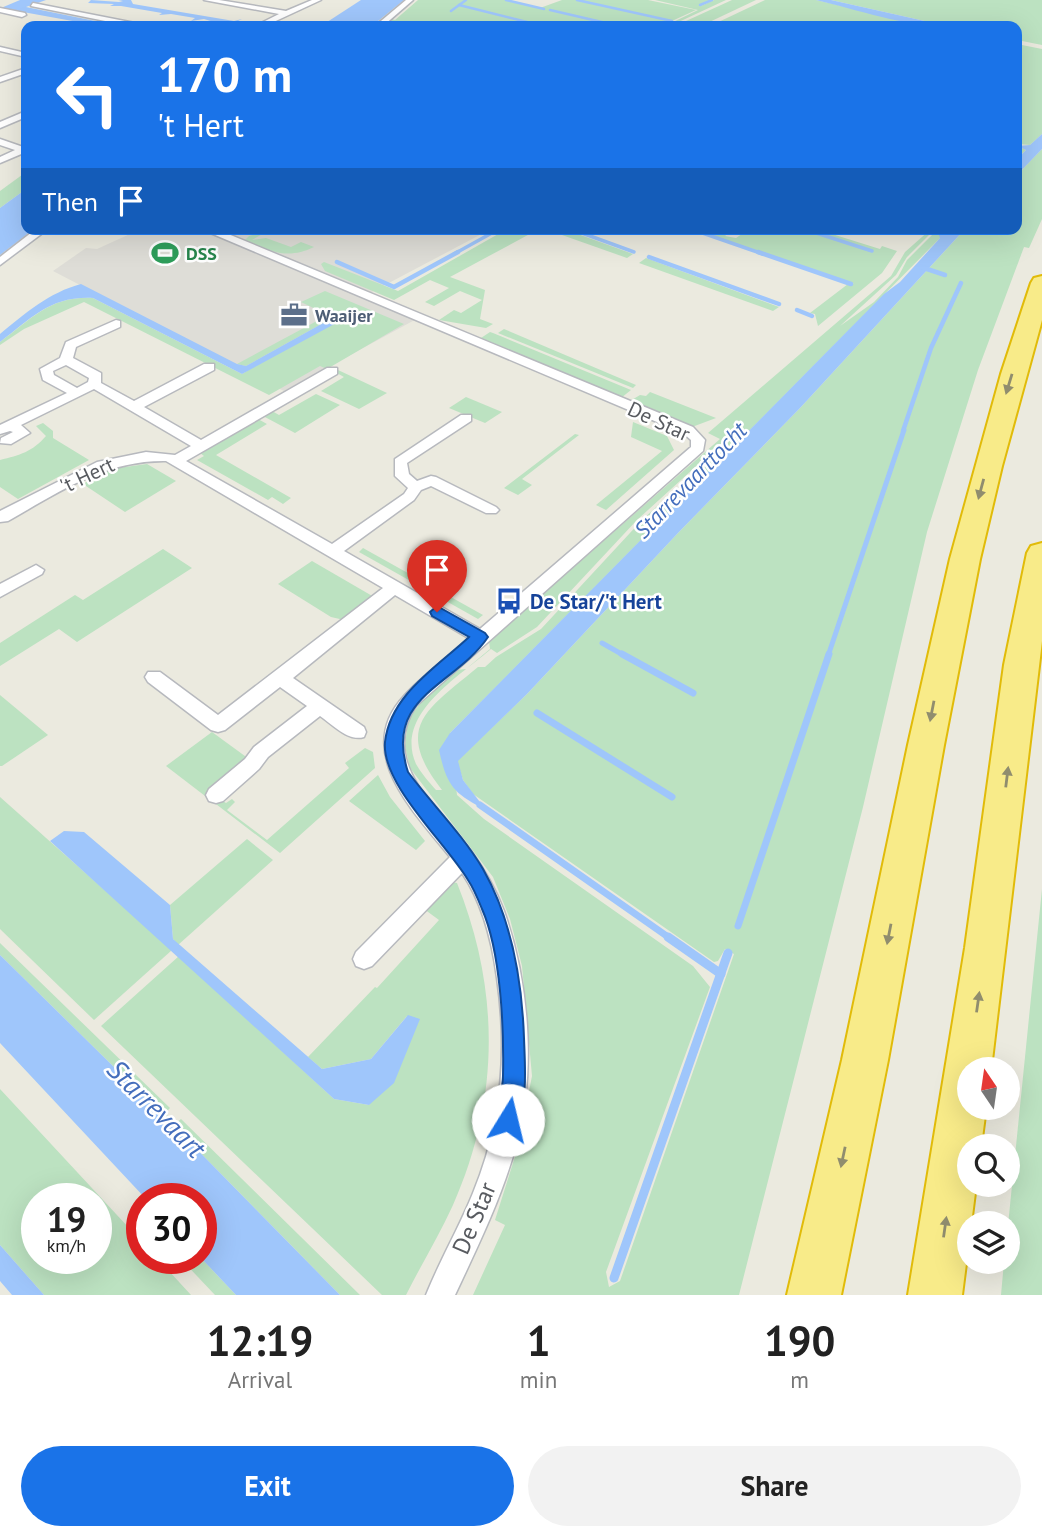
<!DOCTYPE html>
<html lang="en">
<head>
<meta charset="utf-8">
<style>
	body { margin:0; font-family:"PT Sans",sans-serif; background:#f2f2f2; color:#222; height:100vh; display:flex; flex-direction:column; font-size:26px; white-space:nowrap }
	* { box-sizing:border-box; margin:0 }
	p { font-size:23px; color:#767676 }
	.icon { flex:none; width:38px; height:38px; fill:none; stroke:currentColor; stroke-width:2; stroke-linecap:round; stroke-linejoin:round }
	.map { position:relative; height:1295px; overflow:hidden }
	.details { display:flex; flex-direction:column; background:#fff; flex:1 }
	.details>* { flex:none }
	.guide { position:absolute; left:21px; top:21px; width:1001px; height:214px; border-radius:14px; box-shadow:0 7px 28px #0002; background:#1a73e8; color:#fff; overflow:hidden }
	.needle { width:46px; rotate:347deg }
	.controls { position:absolute; left:957px; top:1057px; display:grid; gap:14px }
	.controls a { display:grid; place-items:center; width:63px; height:63px; border-radius:50%; background:#fff; box-shadow:0 7px 28px #0002; font-size:35px }
	.speed { position:absolute; left:21px; top:1183px; display:flex; gap:14px; font-size:35px; font-weight:700; text-align:center }
	.speed>* { display:grid; place-content:center; width:91px; height:91px; border-radius:50%; background:#fff; box-shadow:0 7px 28px #0002; line-height:1 }
	.speed small { font-size:18px; font-weight:400 }
	.speed .limit { border:10px solid #d22; background:#fff; color:#111 }
	.pin { position:absolute; display:grid; place-items:center; width:60px; height:60px; color:#fff; margin:-72px -30px; border-radius:50% 50% 50% 0; rotate:-45deg; box-shadow:0 0 7px #0007 }
	.pin .icon { rotate:45deg }
	.me { position:absolute; width:77px; margin:-38px; rotate:9deg; stroke-linejoin:round; filter:drop-shadow(0 0 5px #0008) }
	.turn { display:flex; align-items:center; gap:24px; height:147px; padding:0 21px; font-size:32px }
	.turn .icon { width:91px; height:91px; stroke-width:2.5 }
	.turn b { display:block; font-size:49px; line-height:60px }
	.then { display:flex; align-items:center; height:66px; padding:0 21px; background:#0003; gap:14px; font-size:26px }
	.eta { display:flex; justify-content:space-evenly; align-items:center; height:119px; text-align:center }
	.eta b { font-size:42px; font-weight:600; line-height:49px }
	.action { display:flex; gap:14px; margin-top:auto; padding:14px 21px }
	.action a { flex:1; height:80px; border-radius:42px; background:#1a73e8; color:#fff; font-size:28px; font-weight:600; line-height:80px; text-align:center }
	.action a+a { background:#f2f2f2; color:#222 }
	.map>svg:first-child { display:block }
	.industrial { fill:#deddd7 }
	.green { fill:#bce2c1; fill-rule:evenodd }
	.water { fill:#9fc6fb }
	.lines { fill:none; stroke-linecap:round; stroke-linejoin:round }
	.stream-far5 { stroke:#9fc6fb; stroke-width:2.5 }
	.stream-far4 { stroke:#9fc6fb; stroke-width:3.5 }
	.stream-far3 { stroke:#9fc6fb; stroke-width:4.5 }
	.stream-far2 { stroke:#9fc6fb; stroke-width:5 }
	.stream-far1 { stroke:#9fc6fb; stroke-width:7 }
	.stream { stroke:#9fc6fb; stroke-width:9 }
	.street-casing { stroke:#b7b9be; stroke-width:3 }
	.highway-casing { stroke:#e1bb09; stroke-width:4 }
	.street { fill:#fff; fill-rule:evenodd }
	.highway { fill:#f8eb89; fill-rule:evenodd }
	.oneway { fill:#908d6e }
	.route { fill:#1a73e8; stroke:#114b97; stroke-width:2 }
	.labels { text-anchor:middle; dominant-baseline:central; stroke-width:5; stroke-linejoin:round; paint-order:stroke }
	.far-leisure-label { font-size:18px; font-weight:bold; fill:#27864d; stroke:#fff; text-anchor:start }
	.far-service-label { font-size:18px; font-weight:bold; fill:#4e5e75; stroke:#fff; text-anchor:start }
	.street-label { font-size:21px; fill:#585b60; stroke:#fff }
	.transit-label { font-size:21px; font-weight:bold; fill:#164399; stroke:#fff; text-anchor:start }
	.water-label { font-size:23px; font-style:italic; fill:#446ebc; stroke:#fff }
	.near-street-label { font-size:24px; fill:#585b60; stroke:#fff }
	.near-water-label { font-size:28px; font-style:italic; fill:#446ebc; stroke:#fff }
</style>
</head>
<body>
<div class="map">
<svg width="1042" height="1295" viewBox="0 0 1042 1295">
	<rect width="100%" height="100%" fill="#ebeadf"/>
	<polygon class="industrial" points="141,229 491,229 368,294 422,316 284,391 53,271 86,248 97,249"/>
	<g class="green">
		<polygon points="418,0 505,0 540,8 562,0 648,0 696,10 661,26 387,26 386,23 392,22 391,19 395,20"/>
		<polygon points="655,0 711,0 701,6 714,0 726,0 670,26 665,26 698,10"/>
		<polygon points="732,0 756,0 701,26 675,26"/>
		<polygon points="765,0 816,0 929,26 710,26"/>
		<polygon points="831,0 1042,0 1042,45 1017,40 1017,26 947,26"/>
		<polygon points="1017,44 1042,49 1042,134 1030,145 1019,144 1018,146 1026,150 1017,159"/>
		<path d="M1042,149V219L1029,248L1024,247L978,370L927,532L863,807L739,1295H473L505,1225L495,1220L518,1147L532,1076L522,966L510,919L493,877L410,768L405,746L408,720L424,698L456,670L466,669L490,649L489,641L720,439L708,433L891,276L905,252L931,229H935L907,257L896,275L840,326L874,302L898,277L907,260L938,229H949L450,733L457,795L484,819L693,966L710,987L606,1272L609,1287L620,1281L734,954L725,949L718,961L714,962L473,794L463,780L457,761L527,694L678,533L801,407L965,229H1017V175ZM725,440L729,441L727,445L690,482L666,498L642,520L541,629L496,657L485,667H478C428,709 392,726 442,790H436C429,782 421,773 416,764C394,714 459,677 491,649L497,653L537,627L637,520Z"/>
		<polygon points="26,172 26,189 0,208 0,191"/>
		<polygon points="507,229 539,229 450,277 485,290 480,319 493,324 486,328 439,320 454,310 461,313 482,300 460,291 434,306 425,302 449,288 430,280 394,300 325,271 321,264 324,262 398,291"/>
		<polygon points="545,229 564,229 633,254 627,258"/>
		<polygon points="708,229 744,229 735,235 729,233 725,236 736,238 749,229 801,229 874,251 808,229 816,229 880,249 882,246 897,251 882,273 818,326 815,314 810,313 848,284 854,284 713,236 717,232"/>
		<path d="M266,232L252,240L266,238L291,247L301,242L314,247C288,260 270,251 244,241L249,236Z"/>
		<polygon points="646,258 779,307 773,311 639,263"/>
		<path d="M325,291L404,324L327,369L320,366L269,395L84,302L24,329L0,345V342C33,318 50,296 93,298L242,374L343,312L246,366L237,364L328,315L301,302Z"/>
		<polygon points="504,329 636,385 633,388 498,333"/>
		<polygon points="490,332 493,333 631,390 621,398 481,338"/>
		<polygon points="338,370 387,393 359,409 321,391 344,377 335,372"/>
		<polygon points="650,392 716,418 692,427 630,401 640,395 646,396"/>
		<polygon points="316,394 340,405 295,433 263,416 272,411 279,415"/>
		<polygon points="466,397 502,412 485,423 449,408"/>
		<polygon points="258,419 267,424 216,455 291,498 283,504 272,497 268,500 197,460 204,456 200,453"/>
		<polygon points="633,422 667,436 674,450 606,510 596,505 662,451 631,437"/>
		<path d="M43,423L53,431V438L89,460L18,499L0,487V460C20,455 32,452 46,436L36,426Z"/>
		<polygon points="575,434 579,435 522,479 532,485 518,495 504,488"/>
		<polygon points="147,464 176,481 125,512 83,484 110,469"/>
		<polygon points="363,548 483,615 478,619 359,552"/>
		<polygon points="163,549 192,568 77,642 59,629 0,666 0,643 75,595 83,600"/>
		<polygon points="312,561 374,597 344,620 331,617 278,584"/>
		<polygon points="0,695 48,735 2,766 0,766"/>
		<polygon points="212,732 249,759 209,799 166,766"/>
		<polygon points="365,748 373,752 375,768 280,853 212,801 217,797 226,803 232,799 235,802 227,810 267,840 349,768 345,763"/>
		<polygon points="378,775 390,797 425,841 416,850 349,801"/>
		<polygon points="0,797 172,950 94,1020 0,929"/>
		<polygon points="247,839 273,860 178,945 173,939 170,905"/>
		<path d="M452,882L457,883C500,990 500,1099 453,1205C439,1236 421,1265 406,1295H382L101,1026L179,956L334,1099L369,1105L407,1016L371,1059L322,1069L308,1057L375,987L377,988L439,920L424,909Z"/>
		<polygon points="1042,889 1042,1295 1001,1295 1004,1262 1008,1262 1008,1225"/>
		<polygon points="0,943 170,1108 165,1113 175,1124 181,1119 360,1295 340,1295 174,1126 0,955"/>
		<path d="M0,1089L142,1242V1258H157L191,1295H44L0,1245ZM37,1199H96V1258H37Z"/>
		<polygon points="180,1258 201,1258 236,1295 215,1295"/>
	</g>
	<g class="water">
		<polygon points="20,0 46,0 26,7 120,26 100,26 1,8"/>
		<polygon points="91,0 119,2 123,1 118,0 131,0 133,4 234,21 242,19 238,21 268,26 224,25 204,19 191,21 195,18 171,14 159,15 162,13 121,6 110,6 114,4 88,3"/>
		<polygon points="361,0 404,0 372,26 321,26"/>
		<path d="M816,0H831L947,26C903,26 858,10 816,0Z"/>
		<polygon points="1042,134 1042,149 1017,175 1017,159 1026,150 1017,146 1030,145"/>
		<polygon points="26,189 26,229 34,229 0,255 0,208"/>
		<path d="M949,229H965L801,407L678,533L527,694L458,761L463,780L486,810C453,793 447,786 439,750L450,733L884,294L900,282L940,238L939,235Z"/>
		<path d="M81,284L237,364L246,366L343,312L353,314L242,374L93,298C50,296 32,318 0,342V334C24,314 50,292 81,284Z"/>
		<polygon points="64,831 84,832 170,905 173,939 322,1069 371,1059 408,1015 420,1019 394,1083 369,1105 334,1099 50,841"/>
		<polygon points="0,955 174,1126 340,1295 236,1295 201,1258 201,1199 146,1199 0,1043"/>
		<polygon points="0,1245 44,1295 12,1295 0,1281"/>
	</g>
	<g class="lines">
		<g class="stream-far5">
			<polyline points="506,0 544,9"/>
			<polyline points="577,0 672,21"/>
			<polyline points="459,5 543,26"/>
			<polyline points="700,5 712,0"/>
			<polyline points="550,10 619,26"/>
			<polyline points="451,11 466,0"/>
		</g>
		<g class="stream-far4">
			<polyline points="571,229 634,252"/>
			<polyline points="691,229 763,254"/>
			<polyline points="804,229 872,251"/>
			<polyline points="454,254 499,229"/>
		</g>
		<g class="stream-far3">
			<polyline points="758,252 851,284"/>
			<polyline points="649,257 779,304"/>
			<polyline points="337,262 394,287 458,252"/>
			<polyline points="921,267 945,275"/>
			<polyline points="797,310 812,316"/>
			<polyline points="903,431 931,348 961,283"/>
		</g>
		<g class="stream-far2">
			<polyline points="602,643 625,656"/>
			<polyline points="828,656 904,430"/>
		</g>
		<g class="stream-far1">
			<polyline points="622,654 693,693"/>
			<polyline points="537,713 672,797"/>
			<polyline points="480,805 671,939"/>
			<polyline points="738,926 829,654"/>
		</g>
		<g class="stream">
			<polyline points="668,937 721,974"/>
			<polyline points="614,1278 728,953"/>
		</g>
		<g class="street-casing">
			<g id="street">
				<polygon points="204,0 219,0 286,11 312,0 321,0 265,26 255,26 279,14"/>
				<polygon points="406,0 413,0 383,26 375,26"/>
				<polygon points="33,3 140,24 144,26 130,26 31,6"/>
				<polygon points="0,8 25,13 26,15 22,17 0,12"/>
				<polygon points="0,47 26,53 26,57 0,51"/>
				<polygon points="26,68 26,73 0,82 0,77"/>
				<polygon points="26,111 26,117 0,128 0,122"/>
				<polygon points="0,139 26,148 26,152 0,163 0,157 15,150 0,145"/>
				<polygon points="36,229 48,229 0,265 0,257"/>
				<path d="M201,229H216L693,427L705,440L703,451L416,706C378,762 439,810 471,851C484,869 496,890 504,911C529,982 536,1070 517,1142C503,1195 478,1246 455,1295H426C440,1260 459,1228 473,1193C502,1123 508,1053 497,978C492,941 483,904 462,873L372,966L364,969L356,966L353,959L356,952L450,857C415,813 352,752 404,696C423,675 448,657 470,639L395,595L293,678L364,727L366,732L364,737C348,742 332,724 320,716L268,757L259,769L223,801L216,803L209,801L206,795L209,789L245,759L254,747L307,706L280,687L225,730L218,732L211,730L148,682L145,677L148,672H160L218,715L383,588L166,461C105,460 59,492 8,521L0,522V511L97,462L146,452L175,455L191,446L94,389L21,425L30,433L11,444L0,443L1,438L13,432L10,431L0,434V425L67,393L43,380L40,369L60,358L66,342L116,320L120,321V327L76,347L73,358L101,373V383L134,401L204,364H214V370L144,407L201,440L327,368H337V374L186,461L332,544L404,494L408,488L395,476V459L461,415H471V421L407,463L409,474L417,481L431,476L436,477L496,507L499,510L496,513H486L431,486L421,490L414,500L344,551L480,629L691,447V440L683,433ZM66,365L89,378L88,382L77,388L54,375L53,371Z"/>
				<polygon points="36,565 44,570 42,574 0,597 0,584"/>
			</g>
		</g>
		<g class="highway-casing">
			<g id="highway">
				<polygon points="1042,276 1042,320 1002,466 980,559 944,745 888,1060 841,1295 787,1295 842,1060 908,745 950,559 1001,374 1031,283 1034,278"/>
				<polygon points="1042,543 1042,641 991,1069 970,1069 970,1108 986,1108 981,1146 970,1146 970,1185 976,1185 962,1295 908,1295 965,948 1004,665 1027,553 1031,546"/>
			</g>
		</g>
		<use href="#street" class="street"/>
		<use href="#highway" class="highway"/>
	</g>
	<defs><path id="oneway-solid" d="M-6-.8H1V-3.2L6.5 0L1 3.2V.8H-6Z" transform="scale(1.75)"/></defs>
	<g class="oneway">
		<use href="#oneway-solid" transform="translate(1009 384) rotate(107)"/>
		<use href="#oneway-solid" transform="translate(981 489) rotate(105)"/>
		<use href="#oneway-solid" transform="translate(932 711) rotate(101)"/>
		<use href="#oneway-solid" transform="translate(1007 777) rotate(-83)"/>
		<use href="#oneway-solid" transform="translate(889 934) rotate(101)"/>
		<use href="#oneway-solid" transform="translate(978 1002) rotate(-82)"/>
		<use href="#oneway-solid" transform="translate(843 1157) rotate(102)"/>
		<use href="#oneway-solid" transform="translate(945 1227) rotate(-82)"/>
	</g>
	<path class="route" d="M437,606L485,633L488,637C455,686 383,696 408,772C432,804 463,835 483,869C512,920 522,981 524,1038C525,1068 528,1100 516,1128L508,1131L500,1128C493,1112 503,1093 503,1076C504,1029 501,952 482,909C478,899 474,889 468,880C446,843 381,784 385,742C390,695 437,667 469,637L432,616L430,612Z"/>
	<defs>
		<g id="stadium-bare" transform="scale(2.1)"><path d="M0-5a6.5 5 0 1 0 0 10a6.5 5 0 1 0 0-10ZM-3.5-1.8h7v3.6h-7Z" fill="#2e9e5b" stroke="#fff" stroke-width="2.5" paint-order="stroke"/></g>
		<g id="office-bare" transform="scale(2.1)"><path d="M-6-3h4V-5.5h4V-3h4V5H-6ZM-1-4.5V-3h2v-1.5ZM-6 0V1H6V0Z" fill="#5c6f8a" stroke="#fff" stroke-width="2.5" paint-order="stroke"/></g>
		<g id="bus-bare" transform="scale(2.1)"><path d="M-5-6H5V4H4V6H2V4H-2V6H-4V4H-5ZM-3.5-4V0h7V-4ZM-3.5 1.2v1.5H-2V1.2ZM2 1.2v1.5H3.5V1.2Z" fill="#1a4fb4" stroke="#fff" stroke-width="2.5" paint-order="stroke"/></g>
	</defs>
	<g fill-rule="evenodd">
		<use href="#stadium-bare" x="165" y="253"/>
		<use href="#office-bare" x="294" y="315"/>
		<use href="#bus-bare" x="509" y="601"/>
	</g>
	<g class="labels">
		<g class="far-leisure-label">
			<text x="186" y="253">DSS</text>
		</g>
		<g class="far-service-label">
			<text x="315" y="315">Waaijer</text>
		</g>
		<g class="street-label">
			<text transform="translate(659 421) rotate(25)">De Star</text>
			<text transform="translate(87 475) rotate(-25)">'t Hert</text>
		</g>
		<g class="transit-label">
			<text x="530" y="601">De Star/'t Hert</text>
		</g>
		<g class="water-label">
			<text transform="translate(690 480) rotate(-46)">Starrevaarttocht</text>
		</g>
		<g class="near-street-label">
			<text transform="translate(474 1218) rotate(-67)">De Star</text>
		</g>
		<g class="near-water-label">
			<text transform="translate(157 1108) rotate(45)">Starrevaart</text>
		</g>
	</g>
</svg>
<div class="controls">
<a><svg class="needle" viewBox="-14 -14 28 28"><path d="M0-13l5 13h-10z" fill="#e53935"/><path d="M0 13l5-13h-10z" fill="#767676"/></svg></a>
<a><svg class="icon" aria-label="search" viewBox="0 0 24 24"><circle cx="10" cy="10" r="6"/><path d="M15 15l6 6"/></svg></a>
<a><svg class="icon" aria-label="layers" viewBox="0 0 24 24"><path d="M12 4l9 5-9 5-9-5zM3 14l9 5 9-5"/></svg></a>
</div>
<div class="speed"><div>19<small>km/h</small></div><div class="limit">30</div></div>
<div class="pin" style="left:437px;top:612px;background:#d93025"><svg class="icon" aria-label="arrive" viewBox="0 0 24 24"><path d="M6 21V4h12l-3 4 3 4H6"/></svg></div>
<svg class="me" style="left:508px;top:1120px" viewBox="-20 -20 40 40"><circle r="19" fill="#fff"/><path d="M0-13L10 11 0 6-10 11z" fill="#1a73e8"/></svg>
<div class="guide">
<div class="turn"><svg class="icon" aria-label="left" viewBox="0 0 24 24"><path d="M17 20v-9H6M10 6l-5 5 5 5"/></svg><div><b>170 m</b>'t Hert</div></div>
<div class="then">Then<svg class="icon" aria-label="arrive" viewBox="0 0 24 24"><path d="M6 21V4h12l-3 4 3 4H6"/></svg></div>
</div>
</div>
<section class="details">
<div class="eta">
<div><b>12:19</b><p>Arrival</p></div>
<div><b>1</b><p>min</p></div>
<div><b>190</b><p>m</p></div>
</div>
<div class="action"><a>Exit</a><a>Share</a></div>
</section>
</body>
</html>
